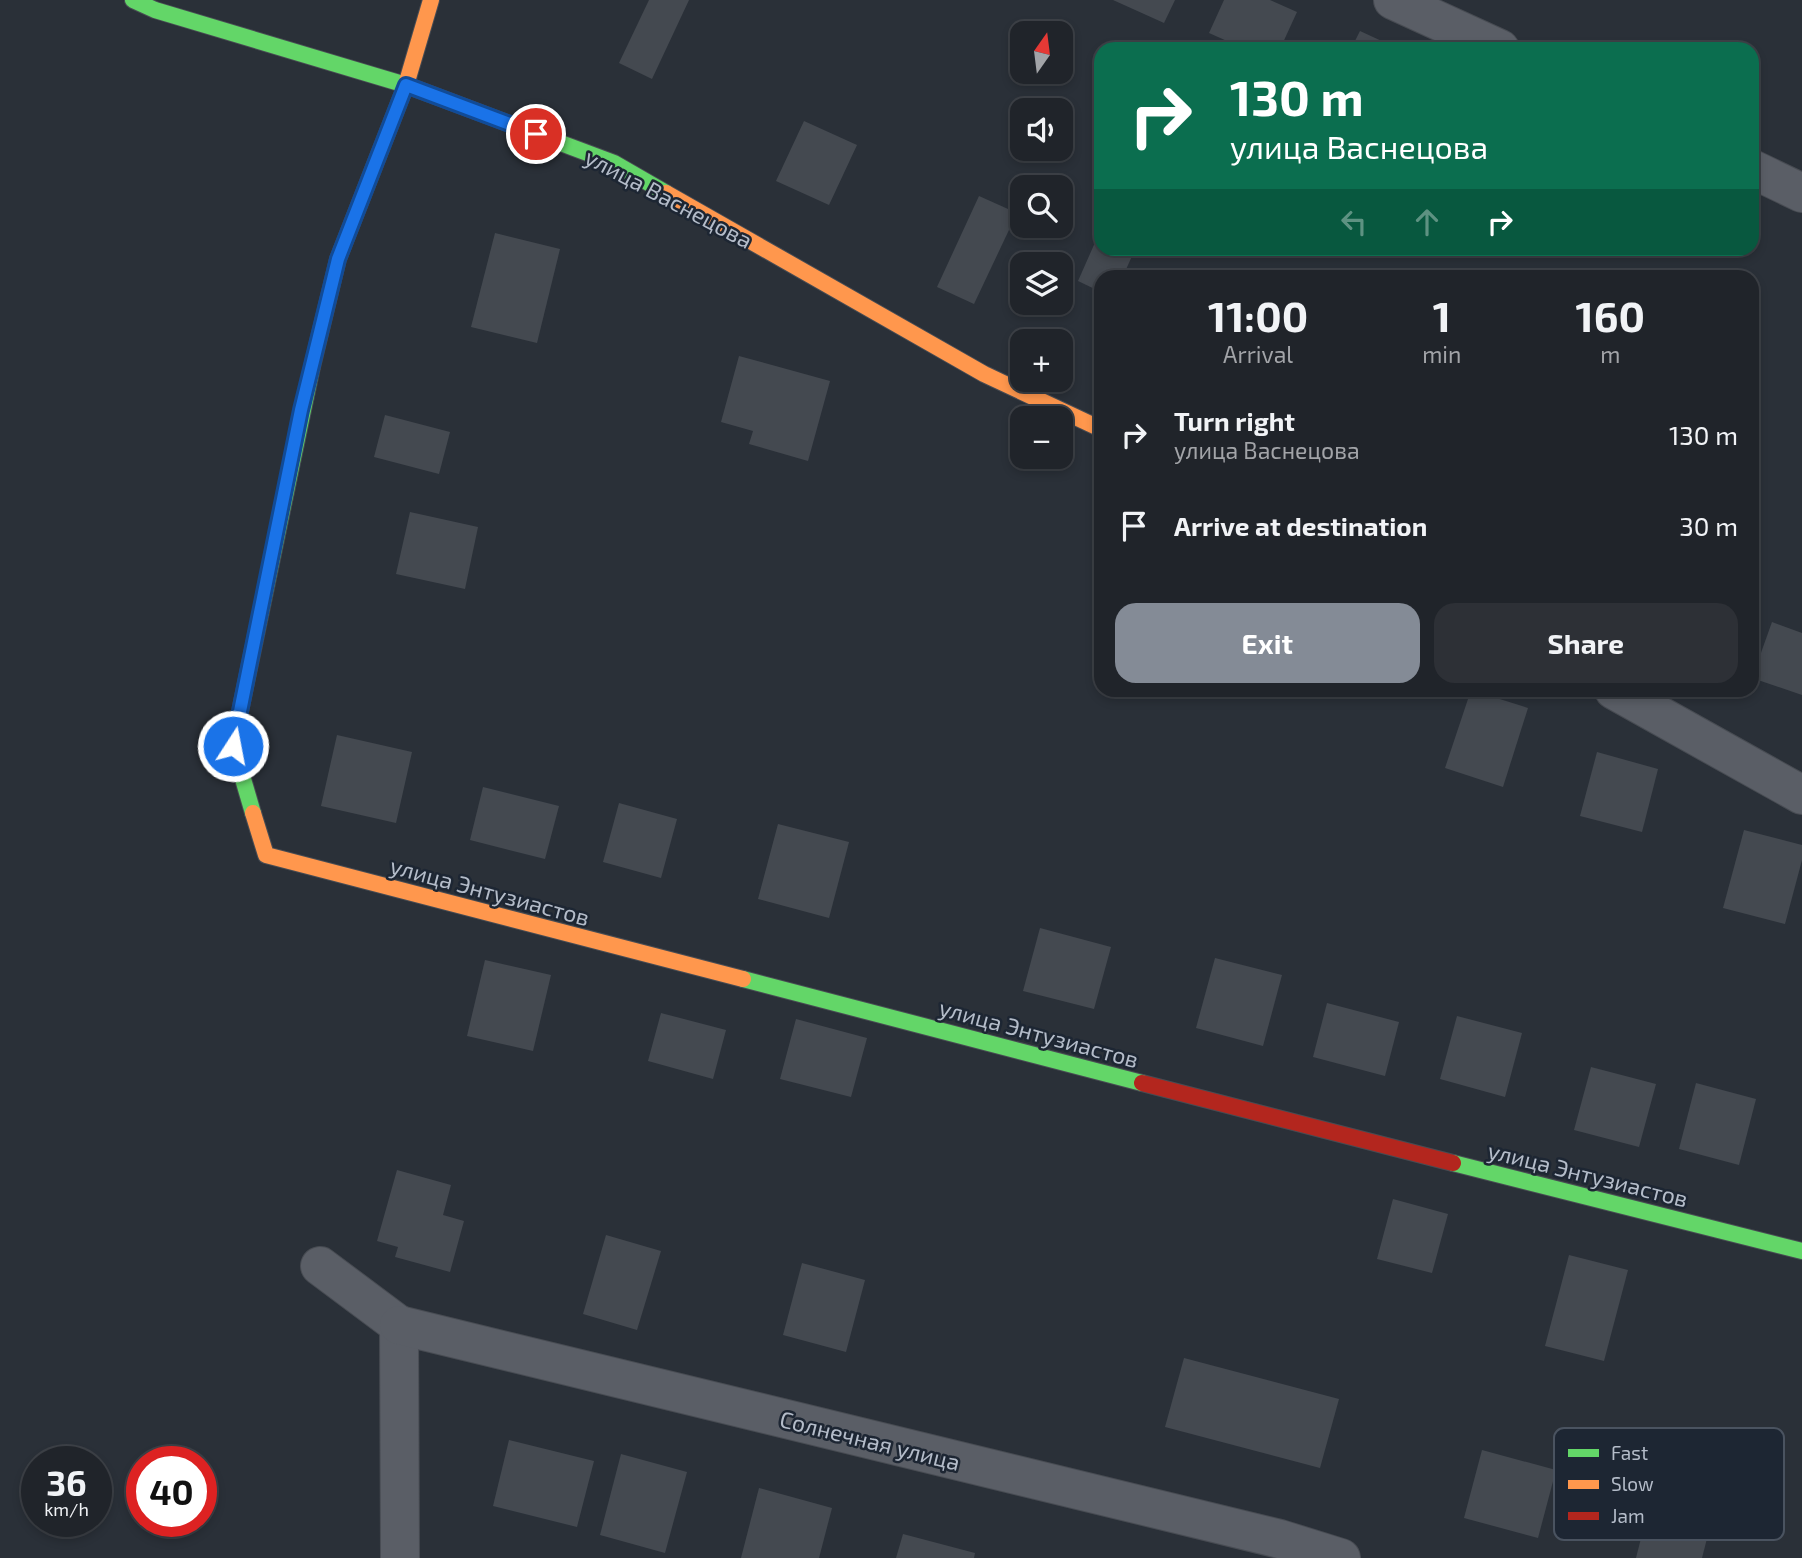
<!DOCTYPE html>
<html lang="en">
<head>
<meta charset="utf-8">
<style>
	body { margin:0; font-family:"Exo 2",sans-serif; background:#2d3036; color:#f1f3f6; height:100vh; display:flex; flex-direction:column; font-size:26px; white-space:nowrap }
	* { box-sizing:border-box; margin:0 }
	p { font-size:23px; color:#a2a4a8 }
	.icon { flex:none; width:38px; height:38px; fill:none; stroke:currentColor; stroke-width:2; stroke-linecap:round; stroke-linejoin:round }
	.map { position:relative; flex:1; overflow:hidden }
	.details { position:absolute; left:1094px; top:270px; width:665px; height:427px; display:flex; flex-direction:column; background:#20242a; border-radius:21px; box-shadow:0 4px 10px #0003,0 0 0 2px #3d4147 }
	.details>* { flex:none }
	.guide { position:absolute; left:1094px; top:42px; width:665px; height:214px; border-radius:21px; box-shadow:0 4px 10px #0003,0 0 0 2px #3d4147; background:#0b6e4f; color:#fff; overflow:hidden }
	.needle { width:46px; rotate:14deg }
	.fabs { position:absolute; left:1010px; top:21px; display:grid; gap:14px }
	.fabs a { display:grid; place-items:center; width:63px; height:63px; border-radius:14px; background:#20242a; box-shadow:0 4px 10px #0003,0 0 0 2px #3d4147; font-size:35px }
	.speed { position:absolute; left:21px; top:1446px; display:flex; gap:14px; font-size:35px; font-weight:700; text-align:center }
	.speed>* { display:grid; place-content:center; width:91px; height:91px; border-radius:50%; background:#20242a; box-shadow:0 4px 10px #0003,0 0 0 2px #3d4147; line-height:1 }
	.speed small { font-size:18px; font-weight:400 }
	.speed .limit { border:10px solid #d22; background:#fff; color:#111 }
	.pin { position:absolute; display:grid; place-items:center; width:60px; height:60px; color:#fff; margin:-30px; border:4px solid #fff; border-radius:50%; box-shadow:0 2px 7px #0007 }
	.me { position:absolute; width:77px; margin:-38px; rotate:11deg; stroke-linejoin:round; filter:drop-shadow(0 0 5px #0008) }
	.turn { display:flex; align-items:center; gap:24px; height:147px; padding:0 21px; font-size:32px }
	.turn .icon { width:91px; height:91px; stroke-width:2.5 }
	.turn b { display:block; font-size:49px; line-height:60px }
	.lanes { display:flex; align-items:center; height:66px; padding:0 21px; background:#0003; justify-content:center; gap:35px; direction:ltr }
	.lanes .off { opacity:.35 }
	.eta { display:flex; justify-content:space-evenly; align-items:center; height:119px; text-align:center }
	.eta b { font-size:42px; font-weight:700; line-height:49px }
	.action { display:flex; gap:14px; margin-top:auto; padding:14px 21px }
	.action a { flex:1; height:80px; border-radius:21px; background:#848b96; color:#fff; font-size:28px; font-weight:700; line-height:80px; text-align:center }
	.action a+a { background:#2d3036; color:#f1f3f6 }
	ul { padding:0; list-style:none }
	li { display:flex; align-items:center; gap:21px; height:91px; padding:0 21px }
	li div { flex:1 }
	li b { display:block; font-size:26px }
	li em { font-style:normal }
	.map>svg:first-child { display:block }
	.building { fill:#444950 }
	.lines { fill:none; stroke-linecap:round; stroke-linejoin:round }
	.street-casing { stroke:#484c53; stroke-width:40 }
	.fast-casing { stroke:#484c53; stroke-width:18 }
	.slow-casing { stroke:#484c53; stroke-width:18 }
	.jam-casing { stroke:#484c53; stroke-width:18 }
	.street { stroke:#5a5e66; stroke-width:38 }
	.fast { stroke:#63d668; stroke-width:16 }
	.slow { stroke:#ff974d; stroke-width:16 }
	.jam { stroke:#b3261e; stroke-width:16 }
	.route-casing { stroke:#114b97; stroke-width:18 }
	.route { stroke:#1a73e8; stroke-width:12 }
	.labels { text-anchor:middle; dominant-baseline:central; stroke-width:5; stroke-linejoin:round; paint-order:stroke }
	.street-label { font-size:23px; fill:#b4bcc9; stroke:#1d2633 }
	.key { fill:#1d2633; stroke:#4a5360; stroke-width:2 }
	.key-label { font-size:19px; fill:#b4bcc9 }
</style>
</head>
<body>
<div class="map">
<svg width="1802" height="1558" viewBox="0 0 1802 1558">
	<rect width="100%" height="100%" fill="#2a3038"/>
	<g class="building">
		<polygon points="649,0 689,0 652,79 619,63"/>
		<polygon points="1113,0 1175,0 1164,23"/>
		<polygon points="1224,0 1270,0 1297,12 1280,49 1245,49 1209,33"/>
		<polygon points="1360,31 1399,49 1351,49"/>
		<polygon points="804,121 857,145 829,205 776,181"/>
		<polygon points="979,196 1017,213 974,304 937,287"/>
		<polygon points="495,233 560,249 537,343 471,327"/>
		<polygon points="1097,238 1101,240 1101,248 1120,248 1133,254 1123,276 1101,276 1101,292 1078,281"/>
		<polygon points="739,356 830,381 808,461 749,444 753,431 721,422"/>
		<polygon points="385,415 450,432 439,474 374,457"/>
		<polygon points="410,512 478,527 465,589 396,574"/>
		<polygon points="1772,622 1802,633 1802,695 1752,678"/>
		<polygon points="1471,690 1528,708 1503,787 1445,768"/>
		<polygon points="337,735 412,752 396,823 321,806"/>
		<polygon points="1597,752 1658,769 1642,832 1580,816"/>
		<polygon points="483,787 559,806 545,859 470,840"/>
		<polygon points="619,803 677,819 661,878 603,862"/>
		<polygon points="778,824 849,842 829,918 758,899"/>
		<polygon points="1744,830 1802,845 1802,860 1785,924 1723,908"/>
		<polygon points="1040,928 1111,947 1094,1009 1023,991"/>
		<polygon points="1215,958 1282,975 1263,1046 1196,1028"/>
		<polygon points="485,960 551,975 533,1051 467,1036"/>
		<polygon points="1327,1003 1399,1022 1385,1076 1313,1057"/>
		<polygon points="661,1013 726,1030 713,1079 648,1061"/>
		<polygon points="1457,1016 1522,1033 1505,1097 1440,1079"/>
		<polygon points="796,1019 867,1038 851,1097 780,1079"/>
		<polygon points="1591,1067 1656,1084 1639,1147 1574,1130"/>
		<polygon points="1696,1083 1756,1099 1739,1165 1679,1149"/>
		<polygon points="397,1170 451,1185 443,1215 464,1221 450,1272 395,1257 398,1247 377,1241"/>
		<polygon points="1393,1199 1448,1214 1432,1273 1377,1259"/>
		<polygon points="606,1235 661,1251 637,1330 583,1314"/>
		<polygon points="1569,1255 1628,1270 1604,1361 1545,1346"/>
		<polygon points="802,1263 865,1280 846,1352 783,1335"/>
		<polygon points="1184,1358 1339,1399 1320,1468 1165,1427"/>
		<polygon points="509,1440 594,1461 577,1527 493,1506"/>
		<polygon points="1482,1450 1556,1470 1538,1538 1464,1518"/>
		<polygon points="621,1454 687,1472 665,1553 600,1535"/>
		<polygon points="759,1488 832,1508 819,1558 741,1558"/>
		<polygon points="1653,1491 1715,1507 1702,1558 1636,1558"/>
		<polygon points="903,1534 975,1553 974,1558 896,1558"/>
	</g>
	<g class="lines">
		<g class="street-casing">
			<g id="street">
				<polyline points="1393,0 1500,49"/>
				<polyline points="1752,169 1802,193"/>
				<polyline points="1614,690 1802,795"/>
				<polyline points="320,1266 399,1325 400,1558"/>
				<polyline points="399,1325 1280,1539 1341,1558"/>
			</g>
		</g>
		<g class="fast-casing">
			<g id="fast">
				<polyline points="133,0 155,10 406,85 614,163 666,193"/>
				<polyline points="253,813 233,745 312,367"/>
				<polyline points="743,979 1142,1083"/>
				<polyline points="1453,1163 1802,1251"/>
			</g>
		</g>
		<g class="slow-casing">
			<g id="slow">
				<polyline points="666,193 984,374 1101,429"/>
				<polyline points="312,367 338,259 406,85 431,0"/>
				<polyline points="253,813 266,855 743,979"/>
			</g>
		</g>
		<g class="jam-casing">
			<polyline id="jam" points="1142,1083 1453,1163"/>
		</g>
		<use href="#street" class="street"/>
		<use href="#fast" class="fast"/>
		<use href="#slow" class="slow"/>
		<use href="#jam" class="jam"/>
	</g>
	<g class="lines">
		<g class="route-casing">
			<polyline id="route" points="233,746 301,410 338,259 406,85 536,134"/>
		</g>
		<use href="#route" class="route"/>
	</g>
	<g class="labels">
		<g class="street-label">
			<text transform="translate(669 198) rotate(28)">улица Васнецова</text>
			<text transform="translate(490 891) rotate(15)">улица Энтузиастов</text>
			<text transform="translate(1039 1033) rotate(15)">улица Энтузиастов</text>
			<text transform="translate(1588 1174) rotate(14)">улица Энтузиастов</text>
			<text transform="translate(870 1440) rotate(14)">Солнечная улица</text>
		</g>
	</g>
	<rect x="1554" y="1428" width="230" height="112" rx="10" class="key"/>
	<rect x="1568" y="1449" width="31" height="8" fill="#63d668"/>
	<rect x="1568" y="1480" width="31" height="9" fill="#ff974d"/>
	<rect x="1568" y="1512" width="31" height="8" fill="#b3261e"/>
	<g class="key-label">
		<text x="1611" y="1460">Fast</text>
		<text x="1611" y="1491">Slow</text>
		<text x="1611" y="1523">Jam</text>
	</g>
</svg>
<div class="fabs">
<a><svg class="needle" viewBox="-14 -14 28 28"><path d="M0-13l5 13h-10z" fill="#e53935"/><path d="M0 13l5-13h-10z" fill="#a2a4a8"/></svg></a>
<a><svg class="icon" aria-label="sound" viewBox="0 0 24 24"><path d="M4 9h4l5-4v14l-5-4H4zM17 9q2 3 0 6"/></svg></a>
<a><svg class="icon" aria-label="search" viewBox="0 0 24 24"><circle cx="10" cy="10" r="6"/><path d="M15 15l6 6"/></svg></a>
<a><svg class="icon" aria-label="layers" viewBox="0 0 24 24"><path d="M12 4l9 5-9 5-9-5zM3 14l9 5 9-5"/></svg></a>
<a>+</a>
<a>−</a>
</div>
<div class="speed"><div>36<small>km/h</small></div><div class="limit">40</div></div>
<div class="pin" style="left:536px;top:134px;background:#d93025"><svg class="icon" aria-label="arrive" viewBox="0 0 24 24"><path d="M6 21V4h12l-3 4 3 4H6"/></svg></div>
<svg class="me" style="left:233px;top:746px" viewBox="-20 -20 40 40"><circle r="17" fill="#1a73e8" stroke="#fff" stroke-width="3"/><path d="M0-11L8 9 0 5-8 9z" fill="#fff"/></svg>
<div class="guide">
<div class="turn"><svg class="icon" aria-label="right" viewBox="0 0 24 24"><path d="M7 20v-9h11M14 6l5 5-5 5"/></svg><div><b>130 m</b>улица Васнецова</div></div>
<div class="lanes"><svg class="icon off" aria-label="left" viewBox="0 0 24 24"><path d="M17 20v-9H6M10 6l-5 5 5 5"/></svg><svg class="icon off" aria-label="ahead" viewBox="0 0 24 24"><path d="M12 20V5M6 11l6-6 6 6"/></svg><svg class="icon" aria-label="right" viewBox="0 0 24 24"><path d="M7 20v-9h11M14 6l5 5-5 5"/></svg></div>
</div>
<section class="details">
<div class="eta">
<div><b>11:00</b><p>Arrival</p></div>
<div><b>1</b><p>min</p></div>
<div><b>160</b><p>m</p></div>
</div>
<ul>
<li><svg class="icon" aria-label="right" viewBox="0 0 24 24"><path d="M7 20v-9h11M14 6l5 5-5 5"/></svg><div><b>Turn right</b><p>улица Васнецова</p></div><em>130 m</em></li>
<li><svg class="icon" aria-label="arrive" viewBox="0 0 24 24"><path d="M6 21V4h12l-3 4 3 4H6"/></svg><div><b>Arrive at destination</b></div><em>30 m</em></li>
</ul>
<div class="action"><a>Exit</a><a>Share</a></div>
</section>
</div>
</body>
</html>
